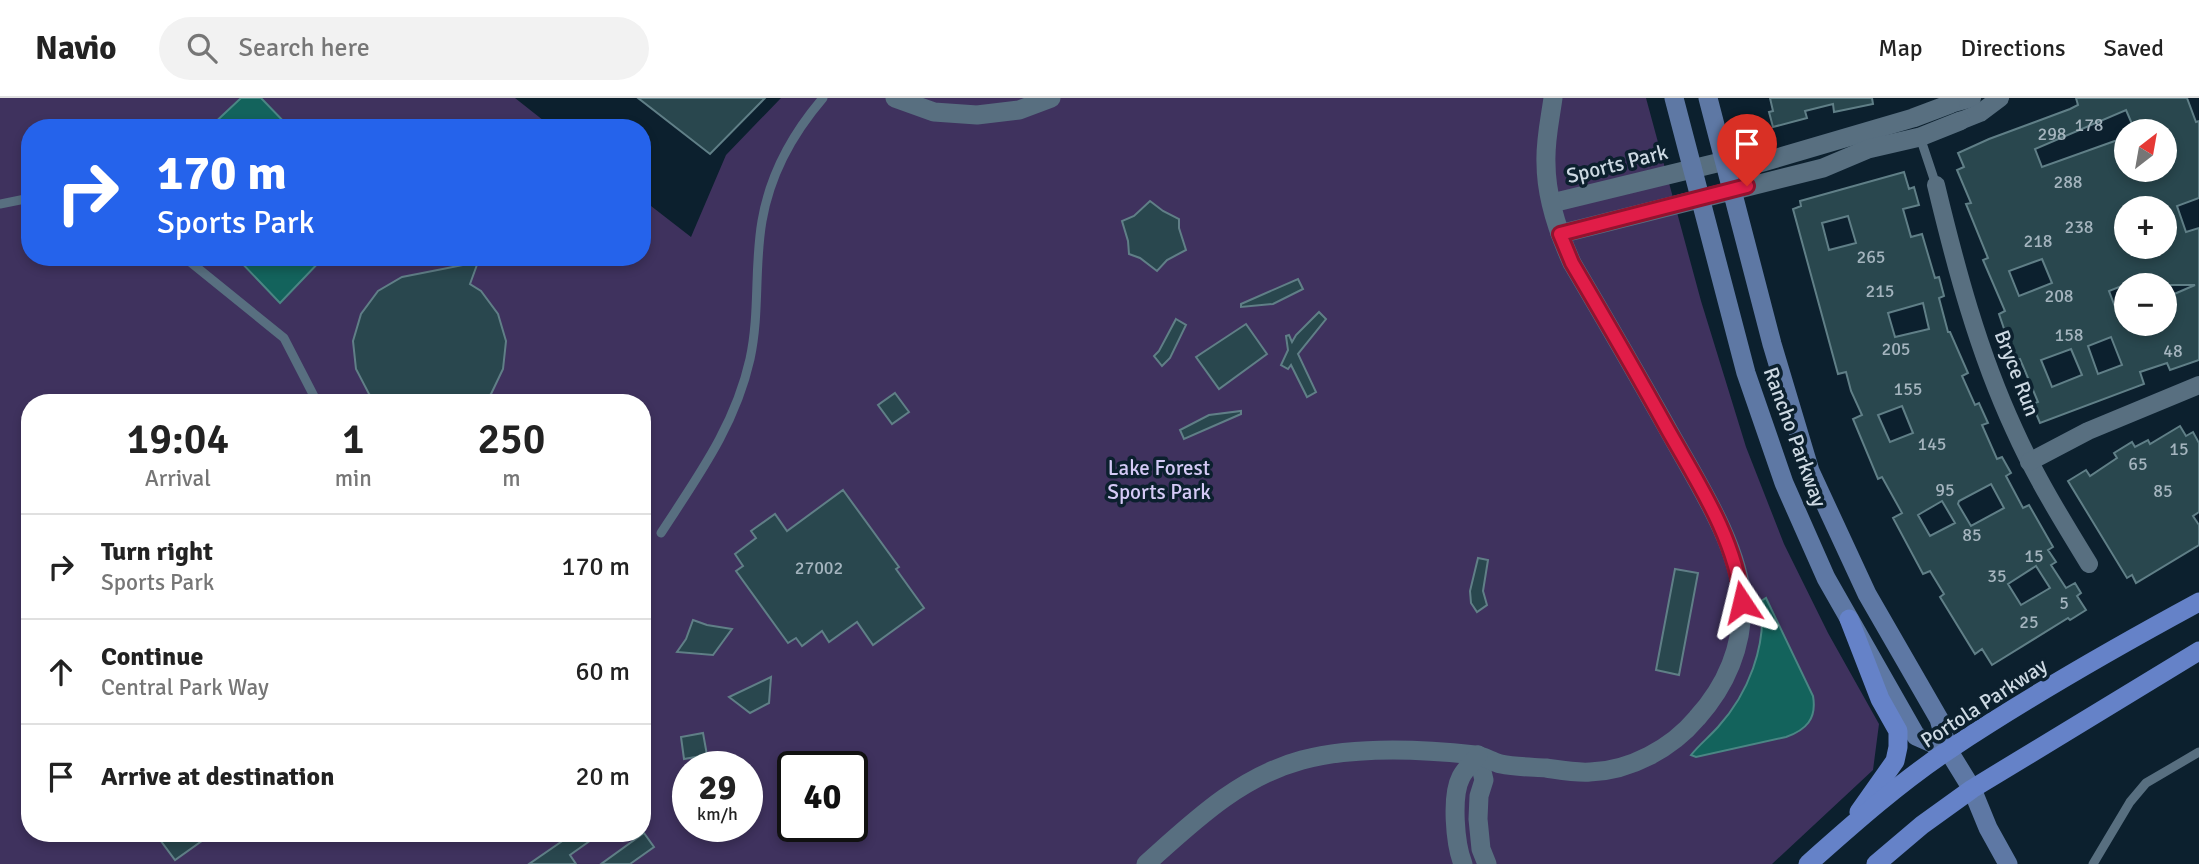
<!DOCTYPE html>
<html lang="en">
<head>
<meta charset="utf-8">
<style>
	body { margin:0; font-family:Signika,sans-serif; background:#f2f2f2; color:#222; height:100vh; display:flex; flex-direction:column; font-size:26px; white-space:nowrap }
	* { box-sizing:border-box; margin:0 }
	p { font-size:23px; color:#767676 }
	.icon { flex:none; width:38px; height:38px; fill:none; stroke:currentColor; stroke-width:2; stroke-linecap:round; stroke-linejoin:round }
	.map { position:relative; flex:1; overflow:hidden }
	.side { position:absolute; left:21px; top:296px; width:630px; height:448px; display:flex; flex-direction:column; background:#fff; border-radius:28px; box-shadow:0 4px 10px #0003 }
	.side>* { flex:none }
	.top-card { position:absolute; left:21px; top:21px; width:630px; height:147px; border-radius:28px; box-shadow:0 4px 10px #0003; background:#2563eb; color:#fff; overflow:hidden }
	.needle { width:46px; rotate:31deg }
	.buttons { position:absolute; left:2114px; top:21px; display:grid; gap:14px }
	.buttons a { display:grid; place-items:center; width:63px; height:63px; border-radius:50%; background:#fff; box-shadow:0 4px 10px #0003; font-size:35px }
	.speed { position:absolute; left:672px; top:653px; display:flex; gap:14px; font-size:35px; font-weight:700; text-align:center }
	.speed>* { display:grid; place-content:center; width:91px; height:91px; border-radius:50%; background:#fff; box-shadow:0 4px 10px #0003; line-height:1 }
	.speed small { font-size:18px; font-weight:400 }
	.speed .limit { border:4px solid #111; border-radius:10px; background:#fff; color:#111 }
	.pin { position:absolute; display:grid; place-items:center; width:60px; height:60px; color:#fff; margin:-72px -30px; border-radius:50% 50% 50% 0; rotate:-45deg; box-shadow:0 0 7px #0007 }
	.pin .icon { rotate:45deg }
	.me { position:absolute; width:77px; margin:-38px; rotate:350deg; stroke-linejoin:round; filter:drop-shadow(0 0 5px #0008) }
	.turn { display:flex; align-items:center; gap:24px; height:147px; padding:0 21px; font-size:32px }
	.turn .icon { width:91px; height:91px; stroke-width:2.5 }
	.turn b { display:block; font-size:49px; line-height:60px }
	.eta { display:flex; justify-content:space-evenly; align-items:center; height:119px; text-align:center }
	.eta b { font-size:42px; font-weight:600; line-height:49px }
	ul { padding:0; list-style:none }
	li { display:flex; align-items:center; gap:21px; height:105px; padding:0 21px; border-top:2px solid #e0e0e0 }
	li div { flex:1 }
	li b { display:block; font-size:26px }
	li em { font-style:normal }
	header { display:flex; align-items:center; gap:42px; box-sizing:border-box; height:98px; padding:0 35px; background:#fff; border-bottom:2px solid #e0e0e0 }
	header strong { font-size:33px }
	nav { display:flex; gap:38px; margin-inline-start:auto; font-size:24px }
	.search { width:490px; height:63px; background:#f2f2f2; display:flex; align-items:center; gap:18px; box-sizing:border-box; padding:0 24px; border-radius:38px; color:#767676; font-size:26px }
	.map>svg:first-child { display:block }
	.green { fill:#3f325e; fill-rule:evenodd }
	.water { fill:#13635c; stroke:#4b8684; stroke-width:2 }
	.building { fill:#29474e; stroke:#607f87; stroke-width:2; fill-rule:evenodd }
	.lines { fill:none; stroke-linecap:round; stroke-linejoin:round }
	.service { stroke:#586f80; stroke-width:9 }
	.minor { stroke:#586f80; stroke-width:18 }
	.tertiary { stroke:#586f80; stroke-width:19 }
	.secondary { stroke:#5e78a4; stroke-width:19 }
	.primary { stroke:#6582c8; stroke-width:19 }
	.route-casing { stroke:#92132f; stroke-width:18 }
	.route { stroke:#e11d48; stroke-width:12 }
	.labels { text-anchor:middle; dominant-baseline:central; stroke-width:7; stroke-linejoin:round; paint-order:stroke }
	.number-label { font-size:18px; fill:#a4b4be }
	.street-label { font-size:21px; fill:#cdd9e3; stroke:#0c202e }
	.park-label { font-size:21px; fill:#d5caf6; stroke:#0c202e }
</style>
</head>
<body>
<header>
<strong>Navio</strong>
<div class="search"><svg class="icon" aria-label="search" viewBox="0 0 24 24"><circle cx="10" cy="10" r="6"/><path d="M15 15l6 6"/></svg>Search here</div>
<nav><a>Map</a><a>Directions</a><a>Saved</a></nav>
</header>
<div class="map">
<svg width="2199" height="766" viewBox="0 0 2199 766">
	<rect width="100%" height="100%" fill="#0c202e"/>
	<path class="green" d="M0,0H515L553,30H30V159H642V101L691,139L726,57L781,0H1646L1701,203L1746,349L1784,446L1828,535L1879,626L1873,672L1772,766H0ZM30,304H642V735H30ZM688,668H747V728H688ZM793,668H852V728H793Z"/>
	<g class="water">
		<polygon points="241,0 261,0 290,30 209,30"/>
		<polygon points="236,159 324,159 280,205"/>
		<path d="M1766,500L1813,598C1817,621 1806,632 1786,639L1696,659L1691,657C1699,647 1709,639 1718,629C1748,596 1767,548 1761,503Z"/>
	</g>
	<g class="building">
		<polygon points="638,0 765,0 710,56"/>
		<polygon points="1770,0 1872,0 1873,6 1834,14 1833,6 1805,13 1807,20 1773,29 1769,14 1773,13"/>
		<path d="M2076,0H2187L2196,24L2199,23V100L2177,108L2186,134L2199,130V262L2170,272L2167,265L2140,274L2144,286L2040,325L2032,306L2038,304L2020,261L2015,263L1999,216L2005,213L1983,162L1988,160L1966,106L1971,105L1957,72L1964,69L1958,55L1989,41L2070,11L2078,7ZM2126,12L2135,33H2165V72H2126V39L2042,69L2035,51ZM2159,105L2160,110H2165V149H2126V110H2140ZM2042,161L2052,185L2019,198L2009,173ZM2124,187H2195L2165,200V226H2126V216L2119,219L2109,193ZM2111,239L2122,267L2098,276L2088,248ZM2071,251L2082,277L2052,289L2041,262Z"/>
		<path d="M1904,74L1909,91L1914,89L1919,107L1903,111L1911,139L1922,136L1935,180L1939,179L1944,198L1939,200L1948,234H1950L1968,275L1962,278L1975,307L1979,305L1988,325L1982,327L1997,361L2002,359L2011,375L2006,378L2023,410L2029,407L2053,449L2048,452L2056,464L2051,467L2066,490L2075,485L2081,495L2077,498L2086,512L2070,522L2068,520L1992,567L1982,551L1975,556L1940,499L1944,496L1930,473L1923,476L1893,420L1902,415L1882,379L1878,381L1853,321L1862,317L1851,293L1846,274L1838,276L1793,111L1801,108L1800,103ZM1848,118L1856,145L1829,152L1822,125ZM1923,205L1929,231L1895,239L1888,215ZM1902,308L1913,335L1890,344L1878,317ZM1991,386L2004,410L1971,428L1958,406L1959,403ZM1942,403L1955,425L1930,438L1918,417ZM2036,468L2050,490L2021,507L2008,486Z"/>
		<polygon points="1150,103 1163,113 1179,121 1179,130 1186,152 1167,162 1157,173 1140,160 1129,156 1128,143 1122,123 1134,118"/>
		<polygon points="478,164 470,186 481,193 498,216 506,243 503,271 491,296 481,304 378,304 369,296 356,271 353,243 361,216 378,193 402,179"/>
		<polygon points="1298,181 1303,191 1273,206 1241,209 1241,206"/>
		<polygon points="1319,214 1326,221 1298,256 1316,294 1307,299 1291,267 1288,271 1281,267 1288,252 1286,238 1289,237 1292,244 1296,237"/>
		<polygon points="1176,221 1186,227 1170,260 1162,268 1154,258 1159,253"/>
		<polygon points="1246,226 1267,256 1219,291 1196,259"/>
		<polygon points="895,295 909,314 892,326 878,307"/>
		<polygon points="1241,313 1241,316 1184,341 1180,332 1209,317"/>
		<polygon points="2180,328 2186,338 2193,334 2199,345 2199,414 2193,418 2199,427 2199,447 2136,485 2132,477 2127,480 2068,383 2086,372 2090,378 2117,360 2114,355 2132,344 2135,349 2148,342 2150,346"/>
		<polygon points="843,392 899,469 896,471 924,510 873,547 857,524 829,544 822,533 802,548 796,540 788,545 736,473 743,468 735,456 756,440 751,433 775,416 787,433"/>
		<polygon points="1478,460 1488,462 1483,493 1487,507 1477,514 1471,505 1470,493"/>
		<polygon points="1675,471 1698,475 1679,577 1656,572"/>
		<polygon points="693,522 707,527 732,531 713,557 677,554 686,541"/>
		<polygon points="771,579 769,605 750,615 729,599"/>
		<polygon points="703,635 707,657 684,661 681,639"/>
		<polygon points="155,735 213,735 175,762"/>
		<polygon points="574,735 601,735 570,757 576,766 529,766"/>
		<polygon points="644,735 654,749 630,766 601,766"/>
	</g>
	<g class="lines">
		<g class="service">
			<polyline points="1920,39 1936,87"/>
			<polyline points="0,106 30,100"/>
			<polyline points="184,159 284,240 317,304"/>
			<path d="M661,435C698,378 735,328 750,261C760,215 754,169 762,123C770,76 793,35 823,0"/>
			<polyline points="2093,766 2130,704 2146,685 2199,654"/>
		</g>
		<g class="minor">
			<polyline points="1950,6 1972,0"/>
			<polyline points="1960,23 1980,15 2000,0"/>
			<path d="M1936,87C1956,170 1978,253 2014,331C2035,378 2062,422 2089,466"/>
			<polyline points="2029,364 2088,333 2199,287"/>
		</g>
		<g class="tertiary">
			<polyline points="895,0 934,14 977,17 1019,12 1051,0"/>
			<polyline points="1552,105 1725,63 1760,65 1913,20 1950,6"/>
			<polyline points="1560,136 1823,70 1868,51 1920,39 1960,23"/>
			<polyline points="1478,657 1484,682 1479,698 1478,721 1481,751 1487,766"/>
			<path d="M1146,766C1193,724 1239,679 1302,662C1355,648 1421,651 1475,657C1484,658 1492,664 1501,666C1515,669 1531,669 1546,670C1560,672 1576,675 1590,674C1630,673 1672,650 1697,620C1726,588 1743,548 1742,503C1740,449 1696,382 1670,335C1638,278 1605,221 1572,165C1558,134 1546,99 1546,65C1545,43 1550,22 1553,0"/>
			<path d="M1463,766C1455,746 1451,698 1461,679C1465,671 1473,664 1478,657"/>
		</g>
		<g class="secondary">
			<polyline points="1674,0 1746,275 1784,385 1826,480 1916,638 1948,652"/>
			<polyline points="1708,0 1772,246 1810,373 1867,496 1939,621 1948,652 1972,691 1988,730 2008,766"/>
		</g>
		<g class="primary">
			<polyline points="1849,521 1880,601 1898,633 1898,649 1895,663 1859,714"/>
			<path d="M1808,766C1853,726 1899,685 1950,651C2030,598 2114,550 2199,504"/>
			<polyline points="1876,766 1922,727 1972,691 2199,553"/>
		</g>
	</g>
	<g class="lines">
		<g class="route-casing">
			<path id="route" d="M1742,504C1736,442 1698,385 1668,332C1637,276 1605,221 1572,165L1560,136L1747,88"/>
		</g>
		<use href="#route" class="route"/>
	</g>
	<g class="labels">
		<g class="number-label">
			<text x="2089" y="27">178</text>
			<text x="2052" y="36">298</text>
			<text x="2068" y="84">288</text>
			<text x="2079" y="129">238</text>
			<text x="2038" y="143">218</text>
			<text x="1871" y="159">265</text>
			<text x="1880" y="193">215</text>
			<text x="2059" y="198">208</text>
			<text x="2069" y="237">158</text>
			<text x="1896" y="251">205</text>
			<text x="2173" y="253">48</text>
			<text x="1908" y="291">155</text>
			<text x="1932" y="346">145</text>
			<text x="2179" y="351">15</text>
			<text x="2138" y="366">65</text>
			<text x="1945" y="392">95</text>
			<text x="2163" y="393">85</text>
			<text x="1972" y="437">85</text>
			<text x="2034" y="458">15</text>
			<text x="819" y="470">27002</text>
			<text x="1997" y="478">35</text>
			<text x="2064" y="505">5</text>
			<text x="2029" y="524">25</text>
		</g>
		<g class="street-label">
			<text transform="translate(1617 66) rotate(-14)">Sports Park</text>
			<text transform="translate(2017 275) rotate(69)">Bryce Run</text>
			<text transform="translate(1795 339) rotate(70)">Rancho Parkway</text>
			<text transform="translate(1984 605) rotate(-33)">Portola Parkway</text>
		</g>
		<g class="park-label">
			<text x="1159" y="370">Lake Forest<tspan x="1159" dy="24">Sports Park</tspan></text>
		</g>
	</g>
</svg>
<div class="buttons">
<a><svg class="needle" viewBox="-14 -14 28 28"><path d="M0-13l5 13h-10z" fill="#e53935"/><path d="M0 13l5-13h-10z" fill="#767676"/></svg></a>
<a>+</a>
<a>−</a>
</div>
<div class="speed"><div>29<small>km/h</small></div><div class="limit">40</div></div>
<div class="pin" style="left:1747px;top:88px;background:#d93025"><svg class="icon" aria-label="arrive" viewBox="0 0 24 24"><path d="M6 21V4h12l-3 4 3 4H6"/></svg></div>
<svg class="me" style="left:1742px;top:504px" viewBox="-20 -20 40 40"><path d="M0-17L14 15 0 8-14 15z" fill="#e11d48" stroke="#fff" stroke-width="4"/></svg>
<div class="top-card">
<div class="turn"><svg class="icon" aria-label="right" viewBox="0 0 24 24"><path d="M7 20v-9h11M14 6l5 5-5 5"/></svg><div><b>170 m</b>Sports Park</div></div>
</div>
<section class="side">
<div class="eta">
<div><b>19:04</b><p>Arrival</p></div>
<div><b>1</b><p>min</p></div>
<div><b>250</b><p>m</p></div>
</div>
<ul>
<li><svg class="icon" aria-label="right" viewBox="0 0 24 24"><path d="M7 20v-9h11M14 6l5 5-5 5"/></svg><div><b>Turn right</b><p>Sports Park</p></div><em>170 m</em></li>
<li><svg class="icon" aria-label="ahead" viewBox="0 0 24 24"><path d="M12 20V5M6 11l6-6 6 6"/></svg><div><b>Continue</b><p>Central Park Way</p></div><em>60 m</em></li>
<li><svg class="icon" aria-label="arrive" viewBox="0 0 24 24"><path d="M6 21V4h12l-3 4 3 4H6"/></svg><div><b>Arrive at destination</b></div><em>20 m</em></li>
</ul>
</section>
</div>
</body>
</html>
